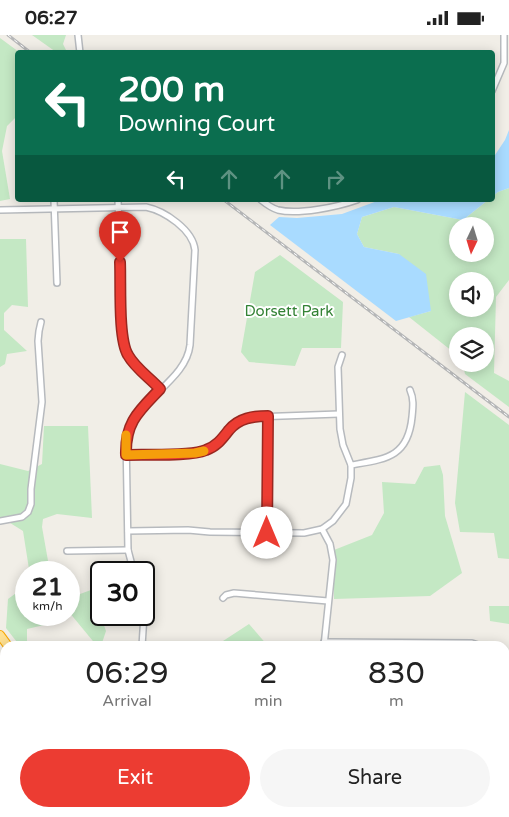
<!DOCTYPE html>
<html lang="en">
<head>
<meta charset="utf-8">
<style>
	body { margin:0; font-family:"Varela Round",sans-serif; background:#f6f6f6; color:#222; height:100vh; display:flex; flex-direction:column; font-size:19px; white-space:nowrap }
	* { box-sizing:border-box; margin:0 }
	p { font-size:16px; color:#767676 }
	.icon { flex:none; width:28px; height:28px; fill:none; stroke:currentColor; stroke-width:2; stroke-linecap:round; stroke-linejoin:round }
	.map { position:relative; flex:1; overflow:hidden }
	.drawer { position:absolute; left:0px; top:606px; width:510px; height:176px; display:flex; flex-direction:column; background:#fff; border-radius:15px 15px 0 0; box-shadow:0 2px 12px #0003 }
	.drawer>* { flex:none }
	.top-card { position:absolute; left:15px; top:15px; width:480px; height:152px; border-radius:5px; box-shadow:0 2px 12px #0003; background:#0b6e4f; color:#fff; overflow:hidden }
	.needle { width:32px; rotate:184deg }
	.buttons { position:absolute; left:449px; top:182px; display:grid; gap:10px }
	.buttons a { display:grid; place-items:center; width:45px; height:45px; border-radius:50%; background:#fff; box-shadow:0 2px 12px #0003; font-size:25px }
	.speed { position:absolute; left:15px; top:526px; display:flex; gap:10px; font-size:25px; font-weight:700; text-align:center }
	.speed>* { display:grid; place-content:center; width:65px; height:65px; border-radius:50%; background:#fff; box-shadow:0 2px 12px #0003; line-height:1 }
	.speed small { font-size:12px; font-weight:400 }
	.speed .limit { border:2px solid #111; border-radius:8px; background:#fff; color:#111 }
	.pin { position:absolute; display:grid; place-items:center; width:42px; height:42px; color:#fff; margin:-51px -21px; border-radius:50% 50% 50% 0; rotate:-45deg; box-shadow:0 0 5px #0007 }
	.pin .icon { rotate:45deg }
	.me { position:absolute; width:55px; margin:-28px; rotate:0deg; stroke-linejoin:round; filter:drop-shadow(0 0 4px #0008) }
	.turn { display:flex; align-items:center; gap:18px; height:105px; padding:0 20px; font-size:22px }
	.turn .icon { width:65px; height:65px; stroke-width:2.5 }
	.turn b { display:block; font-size:35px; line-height:42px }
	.lanes { display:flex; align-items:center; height:48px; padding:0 20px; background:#0003; justify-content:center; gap:25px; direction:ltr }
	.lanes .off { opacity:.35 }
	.eta { display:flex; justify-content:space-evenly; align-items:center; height:85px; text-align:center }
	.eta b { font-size:30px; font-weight:600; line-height:35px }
	.primary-button { display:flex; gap:10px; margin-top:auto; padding:10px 20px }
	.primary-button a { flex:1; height:58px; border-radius:30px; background:#ec3c32; color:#fff; font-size:20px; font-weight:600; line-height:58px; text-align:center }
	.primary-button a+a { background:#f6f6f6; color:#222 }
	.status { display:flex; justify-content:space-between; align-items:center; height:35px; padding:0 25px; background:#fff; direction:ltr }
	.status svg { height:14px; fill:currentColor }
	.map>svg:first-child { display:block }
	.green { fill:#c4e8c4; fill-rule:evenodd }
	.water { fill:#a9dbff }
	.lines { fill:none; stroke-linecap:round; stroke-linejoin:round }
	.minor-casing { stroke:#b7babe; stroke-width:8 }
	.highway-casing { stroke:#f8a600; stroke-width:10 }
	.minor { stroke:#fff; stroke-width:5 }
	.highway { stroke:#fee091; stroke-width:8 }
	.rail-casing { stroke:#b5b6b7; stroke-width:3 }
	.rail { stroke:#fff; stroke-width:1; stroke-dasharray:4; stroke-linecap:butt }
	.route-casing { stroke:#992720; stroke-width:12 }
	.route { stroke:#ec3c32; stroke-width:9 }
	.slow { stroke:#f59e0b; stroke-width:9 }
	.labels { text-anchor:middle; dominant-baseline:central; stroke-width:4; stroke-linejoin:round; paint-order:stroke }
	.park-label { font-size:15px; fill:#338235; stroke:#fff }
</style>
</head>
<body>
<div class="status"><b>06:27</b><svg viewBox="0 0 49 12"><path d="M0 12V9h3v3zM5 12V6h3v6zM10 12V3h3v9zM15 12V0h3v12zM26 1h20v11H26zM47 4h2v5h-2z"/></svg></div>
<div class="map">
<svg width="509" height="782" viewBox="0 0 509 782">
	<rect width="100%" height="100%" fill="#f1eee7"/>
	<g class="green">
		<polygon points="32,0 66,0 63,9 67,17 56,17"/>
		<polygon points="0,3 19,17 18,18 17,81 7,91 2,116 10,164 0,166"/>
		<path d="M509,153V245L496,262L494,338L509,346V372L465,339L463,329H485V301H458L457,320L409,282L431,276L399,219L364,212L357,199L362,182L394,172L463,185L488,165H492L493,161L498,157ZM458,191H485V219H458ZM458,246H485V274H458Z"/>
		<polygon points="26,204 28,272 12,270 4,278 4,295 27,316 7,319 5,329 0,332 0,204"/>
		<polygon points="280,220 343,267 341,313 302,313 295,331 249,327 241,317 255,237"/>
		<polygon points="465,357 509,390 509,524 498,523 494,498 460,497 455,468"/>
		<polygon points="44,391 88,391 92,483 57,479 43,484 42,492 50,537 28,537 29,534 23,496 7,486 0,486 0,429 28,436 42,429"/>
		<polygon points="440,430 443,440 445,481 462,538 430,561 334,564 334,515 372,500 384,478 382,447 415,449 424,432"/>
		<polygon points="26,542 26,580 37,580 44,590 27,594 27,606 20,611 6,593 8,564 23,553"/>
		<polygon points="91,555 106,596 101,611 97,611 69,577 69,563"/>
		<polygon points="489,571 509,571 509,589 490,586"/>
		<polygon points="249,589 268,611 219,611 223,606"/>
		<polygon points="509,696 509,782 445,782 449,778 505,778 505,703"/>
		<polygon points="396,778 429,778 430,782 395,782"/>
	</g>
	<g class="water">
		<polygon points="509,95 509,153 498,157 493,161 493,123 505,105"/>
		<polygon points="380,165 488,165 463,185 394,172 362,182 357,199 364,212 399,219 426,239 431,276 396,286 270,190 279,182 297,183 342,179"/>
	</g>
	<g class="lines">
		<g class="minor-casing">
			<g id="minor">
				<polyline points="78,0 80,18"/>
				<polyline points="492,56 504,28 504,0"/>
				<polyline points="54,165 57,248"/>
				<polyline points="118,165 123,309 131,325 160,354"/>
				<path d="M261,165C266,169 271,173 278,175C298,180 337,172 357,165"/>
				<path d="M0,175L146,172C165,176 193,195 195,215L190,310C186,346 136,364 126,402L128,515L134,538"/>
				<polyline points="126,420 203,417 218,409 236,389 253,382 339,379"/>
				<path d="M351,430C385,424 408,423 412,382C413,372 414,364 410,355"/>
				<polyline points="0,486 22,482 28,477 31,469 31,454 42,367 38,306 39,296 41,287"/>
				<polyline points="322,494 330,509 333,525 324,611"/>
				<polyline points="128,496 188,495 210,497 304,498 322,494 333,486 346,469 351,443 351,430 343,410 340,394 338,332 342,320"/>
				<polyline points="267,498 267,381"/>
				<polyline points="67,516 128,515"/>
				<polyline points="223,563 226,560 234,558 328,566"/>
				<polyline points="144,568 144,578"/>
				<polyline points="324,607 472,608 481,611"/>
				<polyline points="142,611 144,580"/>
				<polyline points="0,675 5,675"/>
				<polyline points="240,778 246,782"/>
				<polyline points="293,782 296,778"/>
				<polyline points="375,782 375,778"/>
			</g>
		</g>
		<g class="highway-casing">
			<g id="highway">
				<polyline points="0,600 8,611"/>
				<polyline points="126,778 130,782"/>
				<polyline points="134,778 138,782"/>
			</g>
		</g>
		<use href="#minor" class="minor"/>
		<use href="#highway" class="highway"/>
		<g class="rail-casing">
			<g id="rail">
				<polyline points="8,0 31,18"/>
				<polyline points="224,165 509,382"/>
			</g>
		</g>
		<use href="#rail" class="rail"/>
	</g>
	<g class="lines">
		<g class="route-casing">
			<path id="route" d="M120,227C121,249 118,304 128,320C135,333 150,343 160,354C139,376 125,387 126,420C146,419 189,422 206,415C217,411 222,404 229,395C239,383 253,381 268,381L267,498"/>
		</g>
		<use href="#route" class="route"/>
		<polyline class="slow" points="126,400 126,420 195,418 204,416"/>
	</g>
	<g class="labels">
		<g class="park-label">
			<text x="289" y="276">Dorsett Park</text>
		</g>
	</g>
</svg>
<div class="buttons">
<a><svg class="needle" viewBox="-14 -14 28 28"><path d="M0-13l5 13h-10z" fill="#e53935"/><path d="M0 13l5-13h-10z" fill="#767676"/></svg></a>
<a><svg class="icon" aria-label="sound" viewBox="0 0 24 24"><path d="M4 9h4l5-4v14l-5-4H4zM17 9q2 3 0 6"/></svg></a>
<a><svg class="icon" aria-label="layers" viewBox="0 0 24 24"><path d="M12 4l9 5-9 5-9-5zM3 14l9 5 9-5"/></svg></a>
</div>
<div class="speed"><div>21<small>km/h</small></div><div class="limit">30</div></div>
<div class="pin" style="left:120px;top:227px;background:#d93025"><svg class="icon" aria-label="arrive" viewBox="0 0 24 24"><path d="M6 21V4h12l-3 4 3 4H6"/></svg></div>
<svg class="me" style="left:267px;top:498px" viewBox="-20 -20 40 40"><circle r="19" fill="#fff"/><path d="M0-13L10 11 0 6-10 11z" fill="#ec3c32"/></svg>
<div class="top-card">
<div class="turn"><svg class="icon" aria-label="left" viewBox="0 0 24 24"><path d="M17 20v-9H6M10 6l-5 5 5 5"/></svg><div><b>200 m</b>Downing Court</div></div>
<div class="lanes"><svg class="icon" aria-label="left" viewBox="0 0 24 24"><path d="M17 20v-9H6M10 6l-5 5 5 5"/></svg><svg class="icon off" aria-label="ahead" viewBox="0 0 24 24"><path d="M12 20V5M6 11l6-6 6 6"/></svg><svg class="icon off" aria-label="ahead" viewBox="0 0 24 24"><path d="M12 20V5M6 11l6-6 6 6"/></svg><svg class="icon off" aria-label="right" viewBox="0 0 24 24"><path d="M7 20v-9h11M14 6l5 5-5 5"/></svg></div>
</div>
<section class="drawer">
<div class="eta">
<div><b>06:29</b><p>Arrival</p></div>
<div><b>2</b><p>min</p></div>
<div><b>830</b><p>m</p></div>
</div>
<div class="primary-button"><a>Exit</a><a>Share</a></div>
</section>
</div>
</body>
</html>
